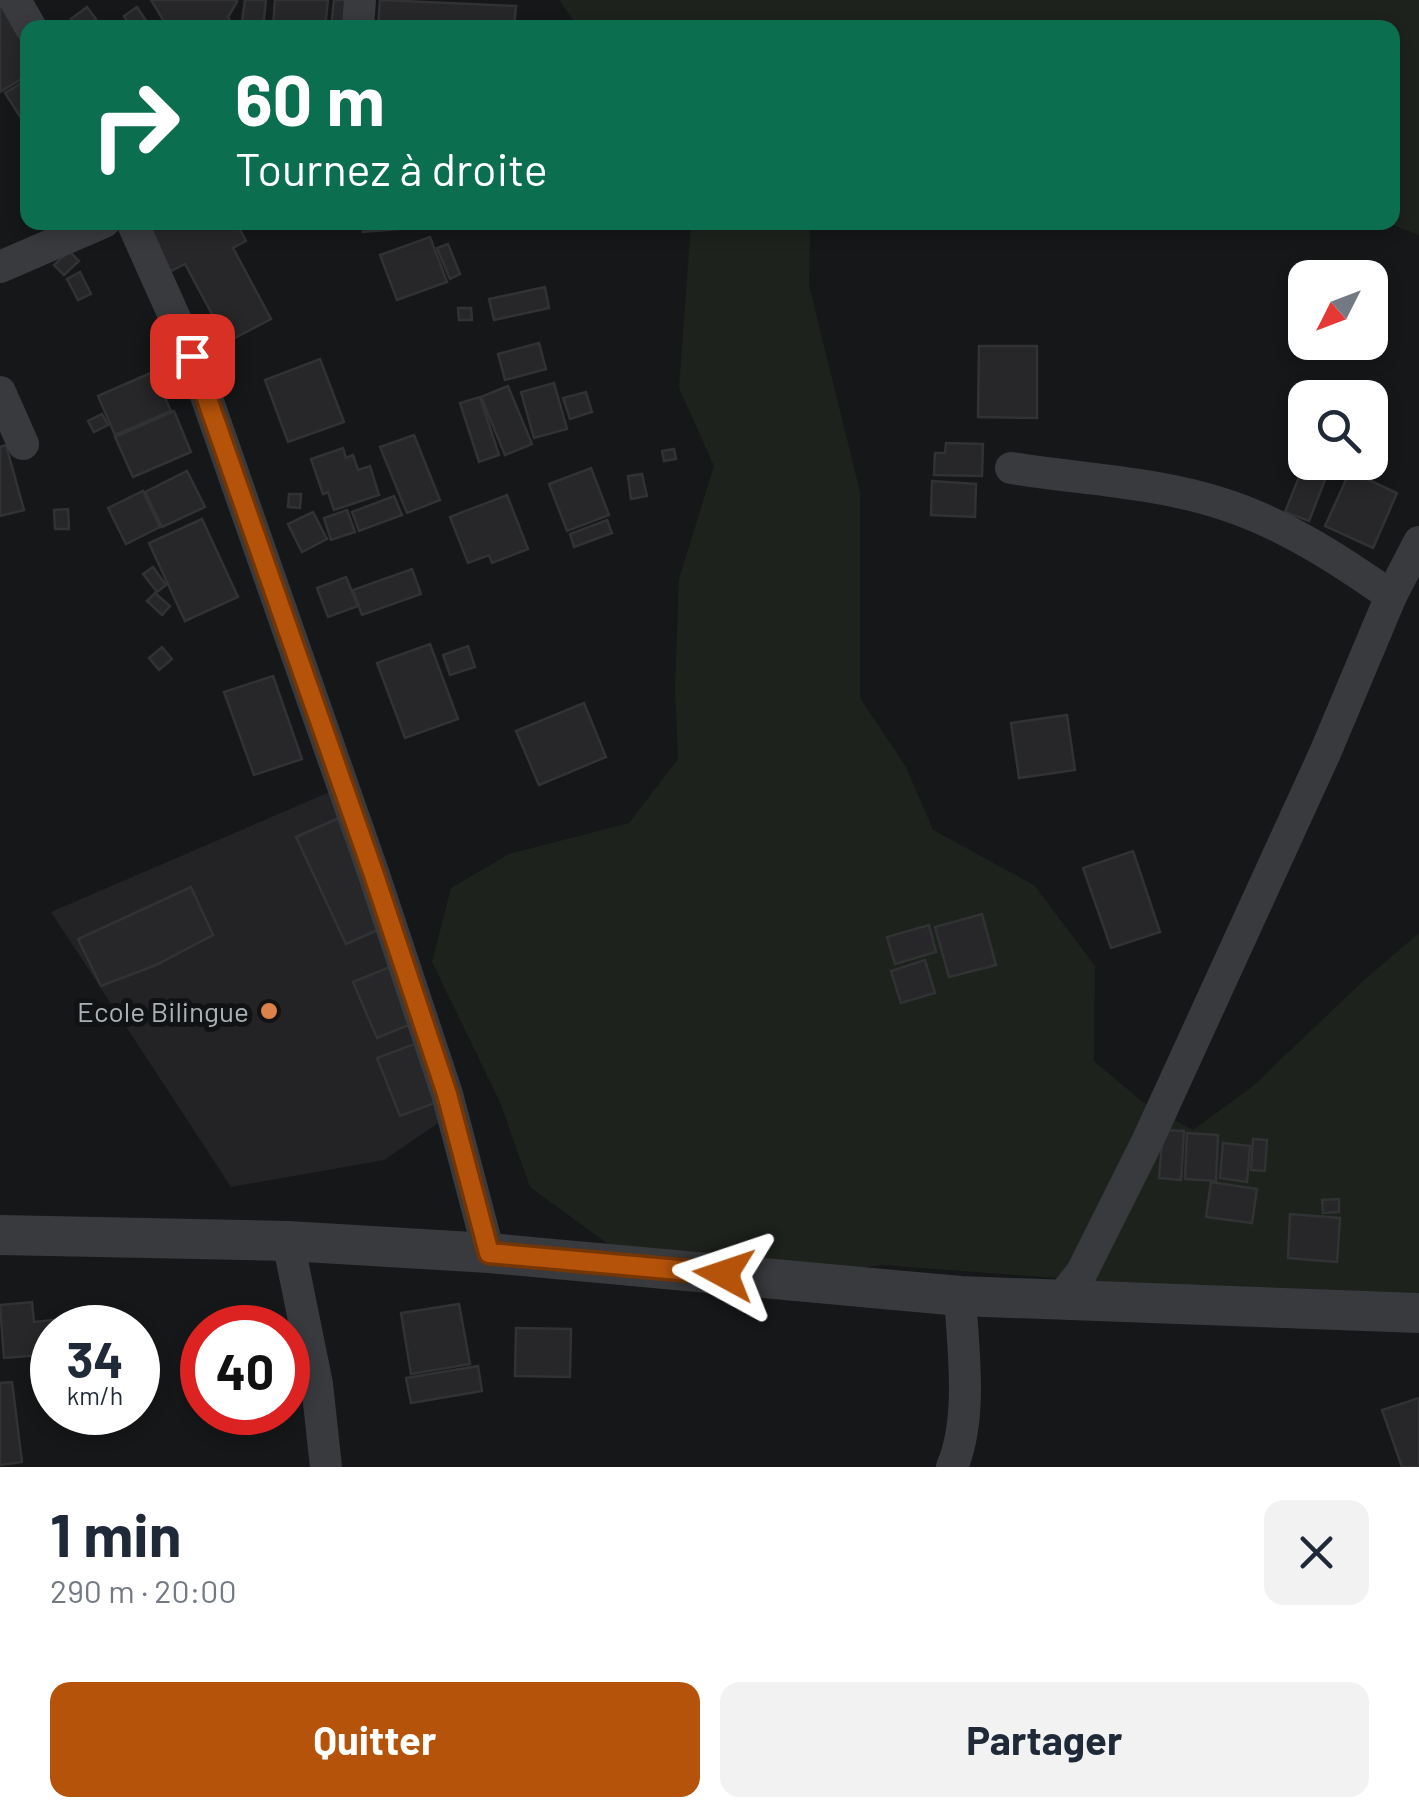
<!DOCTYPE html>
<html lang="fr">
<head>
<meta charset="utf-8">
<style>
	body { margin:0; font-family:Barlow,sans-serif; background:#f2f2f3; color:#1f2937; height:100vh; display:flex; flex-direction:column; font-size:38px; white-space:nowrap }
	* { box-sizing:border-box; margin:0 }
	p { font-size:32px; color:#747a83 }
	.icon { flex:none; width:55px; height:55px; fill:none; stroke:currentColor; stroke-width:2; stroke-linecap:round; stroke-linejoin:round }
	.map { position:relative; height:1467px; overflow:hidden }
	.details { display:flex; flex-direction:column; background:#fff; flex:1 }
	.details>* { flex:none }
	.hud { position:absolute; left:20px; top:20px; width:1380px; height:210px; border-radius:20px; box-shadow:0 5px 15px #0003; background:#0b6e4f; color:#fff; overflow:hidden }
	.needle { width:65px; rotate:228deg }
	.buttons { position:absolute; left:1288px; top:260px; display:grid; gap:20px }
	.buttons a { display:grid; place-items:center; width:100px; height:100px; border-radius:20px; background:#fff; box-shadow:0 5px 15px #0003; font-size:50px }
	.speed { position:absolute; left:30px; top:1305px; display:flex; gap:20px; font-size:50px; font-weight:700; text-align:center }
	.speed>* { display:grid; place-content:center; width:130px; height:130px; border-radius:50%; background:#fff; box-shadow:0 5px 15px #0003; line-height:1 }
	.speed small { font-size:25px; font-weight:400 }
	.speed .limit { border:15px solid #d22; background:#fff; color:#111 }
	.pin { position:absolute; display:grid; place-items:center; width:85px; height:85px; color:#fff; margin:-42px; border-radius:20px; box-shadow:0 5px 15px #0006 }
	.me { position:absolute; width:110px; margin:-55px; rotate:275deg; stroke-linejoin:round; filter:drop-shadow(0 0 8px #0008) }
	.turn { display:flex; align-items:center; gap:35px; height:210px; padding:0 50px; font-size:45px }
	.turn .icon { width:130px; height:130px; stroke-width:2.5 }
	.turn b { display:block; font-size:70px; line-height:85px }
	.round { display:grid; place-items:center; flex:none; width:105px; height:105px; border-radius:20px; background:#f2f2f3 }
	.summary { display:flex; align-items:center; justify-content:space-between; height:170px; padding:0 50px }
	h1 { font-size:60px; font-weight:700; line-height:75px }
	.button { display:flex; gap:20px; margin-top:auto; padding:20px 50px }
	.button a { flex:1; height:115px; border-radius:20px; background:#b45309; color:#fff; font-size:40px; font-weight:700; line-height:115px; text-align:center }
	.button a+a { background:#f2f2f3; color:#1f2937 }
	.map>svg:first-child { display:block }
	.built { fill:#232325 }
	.green { fill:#1e221d }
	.building { fill:#272729; stroke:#313234; stroke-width:2.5 }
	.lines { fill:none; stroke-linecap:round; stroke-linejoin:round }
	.minor { stroke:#383a3d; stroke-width:32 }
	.tertiary { stroke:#383a3d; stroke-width:40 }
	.route-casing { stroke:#753606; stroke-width:25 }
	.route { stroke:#b45309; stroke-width:18 }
	.poi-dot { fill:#dd814a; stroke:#111213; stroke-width:4 }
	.labels { text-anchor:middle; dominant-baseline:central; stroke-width:10; stroke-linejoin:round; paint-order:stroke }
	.poi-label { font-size:28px; fill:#aab1b6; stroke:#111213; text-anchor:end }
</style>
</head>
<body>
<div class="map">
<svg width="1419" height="1467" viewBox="0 0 1419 1467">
	<rect width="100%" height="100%" fill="#161718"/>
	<polygon class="built" points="341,787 456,1111 384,1160 231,1187 51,912"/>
	<g class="green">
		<polygon points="559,0 1419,0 1419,235 1388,223 1392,222 1392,28 579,28"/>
		<polygon points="691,223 810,223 809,285 860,492 860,698 906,767 933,830 1034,885 1095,966 1094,1061 1144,1103 1193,1130 1252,1087 1364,980 1419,933 1419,1305 882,1265 777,1278 608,1244 530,1187 500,1102 432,962 451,888 509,854 629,823 678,759 675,690 679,579 714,466 679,388"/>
	</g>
	<g class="building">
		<polygon points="151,0 237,0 237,2 228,17 232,24 226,28 168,28"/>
		<polygon points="245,0 266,0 263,28 241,28"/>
		<polygon points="275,0 328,0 325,28 273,28"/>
		<polygon points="334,0 352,0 349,28 331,28"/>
		<polygon points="380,0 516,6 514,28 378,28"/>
		<polygon points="0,3 28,46 28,75 0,92"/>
		<polygon points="87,7 96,19 85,28 78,28 71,19"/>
		<polygon points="137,7 149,25 146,28 131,28 124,16"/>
		<polygon points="28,79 28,114 21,118 5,93"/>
		<polygon points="138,222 236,222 246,241 233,248 271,319 227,342 185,264 165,274"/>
		<polygon points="362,222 435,222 435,226 363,232"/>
		<polygon points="430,237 447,282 397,300 380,255"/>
		<polygon points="448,244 460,274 450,279 437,248"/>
		<polygon points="69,251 79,261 64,275 54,265"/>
		<polygon points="80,272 91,294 78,300 67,279"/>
		<polygon points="545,287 549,308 494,320 489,299"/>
		<polygon points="458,308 471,308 472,320 459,320"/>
		<polygon points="539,343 546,369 505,380 498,354"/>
		<polygon points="979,346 1037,346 1037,418 978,417"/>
		<polygon points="320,359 344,422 288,442 265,380"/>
		<polygon points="153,372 171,411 115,435 98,396"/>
		<polygon points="554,383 567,429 534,438 521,392"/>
		<polygon points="508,386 532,444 505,455 481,397"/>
		<polygon points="586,392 592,412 570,419 563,398"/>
		<polygon points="480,397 499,455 479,462 460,403"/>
		<polygon points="174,411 191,452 133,477 115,437"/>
		<polygon points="102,414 108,425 94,432 88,421"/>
		<polygon points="414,435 440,500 407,513 380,447"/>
		<polygon points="946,443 983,444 982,476 934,475 935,453 945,453"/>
		<polygon points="6,445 24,510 0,516 0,447"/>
		<polygon points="343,448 346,458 353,455 358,470 370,466 379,495 334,510 328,492 323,494 311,459"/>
		<polygon points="674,449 676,459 664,461 662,451"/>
		<polygon points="1305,462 1332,462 1309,521 1285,512"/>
		<polygon points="591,468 609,515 567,531 549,484"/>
		<polygon points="187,471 205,507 162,527 145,492"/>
		<polygon points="1350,471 1397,493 1373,548 1325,526"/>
		<polygon points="642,474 647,496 631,499 628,476"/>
		<polygon points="932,481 976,484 975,517 931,515"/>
		<polygon points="143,491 160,527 126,544 108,508"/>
		<polygon points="289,494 301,494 300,508 288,507"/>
		<polygon points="507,495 528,549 492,563 489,555 468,563 450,517"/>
		<polygon points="394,496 402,515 359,531 352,512"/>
		<polygon points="68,509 69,529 55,529 54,510"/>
		<polygon points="347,510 355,532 331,540 324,518"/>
		<polygon points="313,512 327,539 302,552 288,524"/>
		<polygon points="202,519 238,597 185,621 149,543"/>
		<polygon points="607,520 612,533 574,547 570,534"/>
		<polygon points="153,567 166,585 157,592 143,574"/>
		<polygon points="412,569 421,594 362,615 353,590"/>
		<polygon points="346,577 358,606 328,617 317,588"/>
		<polygon points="155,593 170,606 162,615 147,601"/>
		<polygon points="430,644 458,719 405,738 377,663"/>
		<polygon points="468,646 475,667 450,675 443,655"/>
		<polygon points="162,647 172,659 159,670 149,658"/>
		<polygon points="273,676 302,759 254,775 224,692"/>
		<polygon points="584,703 606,757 539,785 516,731"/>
		<polygon points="1067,715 1075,770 1019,778 1011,723"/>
		<polygon points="339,818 389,925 346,944 296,837"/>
		<polygon points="1133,851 1160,932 1111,948 1083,868"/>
		<polygon points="191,887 213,935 156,965 101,986 78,939"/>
		<polygon points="982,914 996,965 949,977 935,927"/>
		<polygon points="929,925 936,952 895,964 887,937"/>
		<polygon points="925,960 935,993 901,1003 891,971"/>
		<polygon points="392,966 416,1022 377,1038 353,982"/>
		<polygon points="425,1040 448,1098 400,1116 377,1058"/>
		<polygon points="1163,1130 1184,1131 1181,1180 1159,1178"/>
		<polygon points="1187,1133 1218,1135 1216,1181 1185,1179"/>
		<polygon points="1253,1139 1267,1140 1265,1171 1251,1170"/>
		<polygon points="1223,1143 1250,1146 1247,1182 1220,1178"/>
		<polygon points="1211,1182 1257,1189 1252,1223 1206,1217"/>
		<polygon points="1339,1199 1339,1212 1323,1213 1322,1200"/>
		<polygon points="1290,1214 1340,1218 1337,1262 1288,1258"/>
		<polygon points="32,1302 34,1322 103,1315 104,1328 52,1328 52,1354 4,1358 0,1305"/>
		<polygon points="459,1304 470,1364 411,1374 401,1313"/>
		<polygon points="516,1328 571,1329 570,1377 515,1376"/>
		<polygon points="478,1366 482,1391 411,1403 406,1378"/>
		<polygon points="12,1382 22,1462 0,1465 0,1383"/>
		<polygon points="1419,1398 1419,1467 1402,1467 1382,1410"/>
	</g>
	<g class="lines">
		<g class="minor">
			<polyline points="15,0 31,28"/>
			<polyline points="358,28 360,0"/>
			<polyline points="132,222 192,356 373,872 447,1094 489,1253"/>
			<polyline points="0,267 104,222"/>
			<polyline points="0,392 23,444"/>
			<path d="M1011,468C1080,479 1156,482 1223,504C1283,523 1340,560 1391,596"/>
			<polyline points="288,1241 317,1384 326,1467"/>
			<polyline points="1059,1301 1082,1272 1147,1142 1325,753 1391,596 1419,542"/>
			<path d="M952,1467C973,1418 963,1348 960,1296"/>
		</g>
		<polyline class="tertiary" points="0,1235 288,1241 489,1253 960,1296 1419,1313"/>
	</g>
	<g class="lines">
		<g class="route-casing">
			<polyline id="route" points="192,356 373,872 447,1094 489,1253 724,1274"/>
		</g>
		<use href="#route" class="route"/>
	</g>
	<circle class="poi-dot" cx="269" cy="1011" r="10"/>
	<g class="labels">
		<g class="poi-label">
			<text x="249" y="1011">Ecole Bilingue</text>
		</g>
	</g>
</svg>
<div class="buttons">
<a><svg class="needle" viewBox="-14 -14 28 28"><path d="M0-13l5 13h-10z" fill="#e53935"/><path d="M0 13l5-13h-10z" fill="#747a83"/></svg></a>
<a><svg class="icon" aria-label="search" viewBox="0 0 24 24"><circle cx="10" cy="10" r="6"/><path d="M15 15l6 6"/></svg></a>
</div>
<div class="speed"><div>34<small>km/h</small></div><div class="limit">40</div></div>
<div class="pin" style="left:192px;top:356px;background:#d93025"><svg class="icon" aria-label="arrive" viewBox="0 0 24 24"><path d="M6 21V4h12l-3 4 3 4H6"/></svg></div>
<svg class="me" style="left:724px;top:1274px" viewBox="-20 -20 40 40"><path d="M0-17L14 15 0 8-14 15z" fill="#b45309" stroke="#fff" stroke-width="4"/></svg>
<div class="hud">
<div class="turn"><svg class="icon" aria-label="right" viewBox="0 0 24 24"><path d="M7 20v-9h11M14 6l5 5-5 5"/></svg><div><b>60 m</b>Tournez à droite</div></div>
</div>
</div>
<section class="details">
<div class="summary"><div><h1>1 min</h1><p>290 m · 20:00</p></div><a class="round"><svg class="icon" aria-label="close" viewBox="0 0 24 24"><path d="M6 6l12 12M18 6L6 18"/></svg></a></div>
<div class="button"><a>Quitter</a><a>Partager</a></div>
</section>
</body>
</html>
